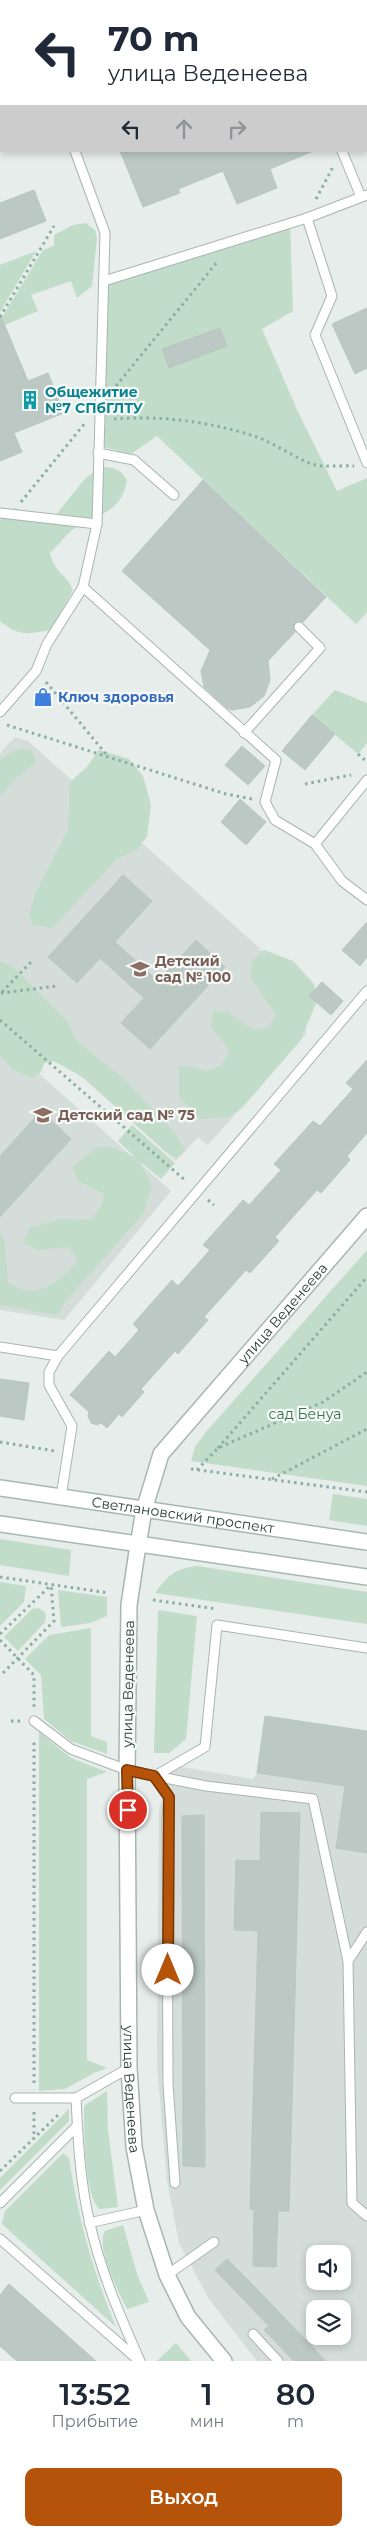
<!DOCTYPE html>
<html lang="ru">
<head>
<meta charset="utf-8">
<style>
	body { margin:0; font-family:Montserrat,sans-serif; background:#f6f6f7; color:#1f2937; height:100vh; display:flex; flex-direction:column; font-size:19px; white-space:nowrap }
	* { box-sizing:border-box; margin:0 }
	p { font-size:16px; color:#747a83 }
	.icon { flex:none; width:28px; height:28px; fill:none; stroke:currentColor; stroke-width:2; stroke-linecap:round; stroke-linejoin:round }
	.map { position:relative; height:2361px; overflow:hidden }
	.drawer { display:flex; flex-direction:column; background:#fff; flex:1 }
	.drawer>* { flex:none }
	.banner { position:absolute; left:0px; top:0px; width:368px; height:152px; box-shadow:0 2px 8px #0003; background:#fff; color:#1f2937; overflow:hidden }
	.tools { position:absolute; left:306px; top:2245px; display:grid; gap:10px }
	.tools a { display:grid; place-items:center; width:45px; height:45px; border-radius:10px; background:#fff; box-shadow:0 2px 8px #0003; font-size:25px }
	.pin { position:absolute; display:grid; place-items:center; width:42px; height:42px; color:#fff; margin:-21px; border:2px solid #fff; border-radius:50%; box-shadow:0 1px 5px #0007 }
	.me { position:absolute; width:55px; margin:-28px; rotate:0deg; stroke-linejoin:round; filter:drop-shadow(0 0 4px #0008) }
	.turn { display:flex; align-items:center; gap:18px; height:105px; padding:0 25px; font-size:22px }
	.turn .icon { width:65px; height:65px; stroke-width:2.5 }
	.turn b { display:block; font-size:35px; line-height:42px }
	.lanes { display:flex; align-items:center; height:48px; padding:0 25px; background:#0003; justify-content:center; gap:25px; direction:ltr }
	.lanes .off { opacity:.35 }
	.eta { display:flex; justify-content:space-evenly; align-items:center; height:85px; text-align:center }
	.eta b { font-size:30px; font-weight:600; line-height:35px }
	.button { display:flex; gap:10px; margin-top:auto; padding:10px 25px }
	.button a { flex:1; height:58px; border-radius:10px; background:#b45309; color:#fff; font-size:20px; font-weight:600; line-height:58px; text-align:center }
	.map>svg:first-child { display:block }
	.built { fill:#d4ddd9; fill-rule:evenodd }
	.green { fill:#c1dcc8 }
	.building { fill:#bbc8c3; stroke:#b9c7c1 }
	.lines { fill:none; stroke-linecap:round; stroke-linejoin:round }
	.service-casing { stroke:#a9b5b1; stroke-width:11 }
	.minor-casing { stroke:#a9b5b1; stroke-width:18 }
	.tertiary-casing { stroke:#a9b5b1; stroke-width:18 }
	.secondary-casing { stroke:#a5b8b2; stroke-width:18 }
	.path { stroke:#8aaea2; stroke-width:3; stroke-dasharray:2.5 4; stroke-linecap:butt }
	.service { stroke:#fff; stroke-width:9 }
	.minor { stroke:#fff; stroke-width:15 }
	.tertiary { stroke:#fff; stroke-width:15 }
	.secondary { stroke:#fff; stroke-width:15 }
	.route-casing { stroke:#753606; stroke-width:12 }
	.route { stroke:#b45309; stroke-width:9 }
	.labels { text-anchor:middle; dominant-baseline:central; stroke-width:4.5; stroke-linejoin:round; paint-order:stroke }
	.culture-label { font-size:14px; font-weight:bold; fill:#0d838f; stroke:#f6faf8; text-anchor:start }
	.shop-label { font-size:14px; font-weight:bold; fill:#366cbe; stroke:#f6faf8; text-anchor:start }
	.education-label { font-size:14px; font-weight:bold; fill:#785e54; stroke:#f6faf8; text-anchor:start }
	.street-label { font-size:14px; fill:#263e38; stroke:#f6faf8 }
	.park-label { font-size:14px; fill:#34714c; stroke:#f6faf8 }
</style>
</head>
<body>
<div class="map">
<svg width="367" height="2361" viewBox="0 0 367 2361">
	<rect width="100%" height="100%" fill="#e6edea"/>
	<g class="built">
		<polygon points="15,737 28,741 255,944 304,993 306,1034 208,1145 198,1137 176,1161 0,1004 0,753"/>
		<polygon points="0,1039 171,1191 64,1320 0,1310"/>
		<path d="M265,1716L367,1731V2361H257L209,2299L179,2243L167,2181L157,2065L159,1810L170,1765L253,1779L257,1773ZM315,2254H342V2281H315ZM315,2309H342V2336H315Z"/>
	</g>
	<g class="green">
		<polygon points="86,223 95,230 97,238 92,286 77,298 71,281 31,295 38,311 0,327 0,321 43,250 54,246 54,235 73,225"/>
		<polygon points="290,223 293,311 262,329 298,412 337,491 367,478 367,612 356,624 157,436 131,454 103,447 104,281"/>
		<polygon points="36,251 0,312 0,265"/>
		<path d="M100,467C114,467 120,469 127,480C121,516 95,513 72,530C64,537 57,546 50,553C54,572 66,574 73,590L51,630C27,634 20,637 0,621V520L5,512L15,508L45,520L55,516L84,480Z"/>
		<polygon points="335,690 367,703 367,743 358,754 312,715"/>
		<polygon points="22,749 32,752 36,762 12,782 0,796 0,760 12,751"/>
		<polygon points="99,750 129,759 143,776 151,805 147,837 136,850 116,860 52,928 33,925 29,914 36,892 68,830 70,782 86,768"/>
		<polygon points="264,950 293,961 314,984 318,999 300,1041 242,1108 229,1117 199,1119 179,1096 179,1065 208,1071 222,1065 230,1050 211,1027 213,1011 228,1012 254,1030 269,1027 276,1015 250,977 253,960"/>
		<polygon points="0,961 12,966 67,1021 77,1041 126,1081 174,1132 185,1150 177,1158 167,1153 84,1078 54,1061 44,1063 41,1072 32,1078 12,1069 0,1055"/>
		<path d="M132,1125L175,1163L161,1179L140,1162L152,1186L143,1214L65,1302L57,1315L0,1305V1234L4,1240L8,1282C36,1303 58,1282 78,1261L69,1247L38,1250L24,1243L29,1228L59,1219L90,1220L100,1209L104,1194L78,1181L73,1167C102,1141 100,1142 135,1157L118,1141Z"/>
		<polygon points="367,1250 367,1486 191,1461 195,1447 206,1432"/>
		<polygon points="333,1494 367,1499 367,1526 329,1520"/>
		<polygon points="0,1539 71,1550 69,1576 0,1565"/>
		<path d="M197,1566L367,1592V1624L155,1593C167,1576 176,1568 197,1566Z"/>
		<polygon points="0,1582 26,1586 24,1602 0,1626"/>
		<polygon points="58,1590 107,1597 107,1616 90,1623 61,1627"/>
		<path d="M38,1608C45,1611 47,1614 45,1622L18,1651L4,1637L32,1609Z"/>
		<polygon points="158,1610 197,1616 186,1739 169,1753 154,1753"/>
		<polygon points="91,1628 91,1736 107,1742 107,1754 71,1741 44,1719 41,1675 25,1659 49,1635"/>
		<polygon points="39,1732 71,1758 107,1772 87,1779 87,2060 107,2068 94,2073 65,2089 39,2091"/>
		<path d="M107,2091L108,2130L118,2207L100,2209C84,2197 84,2127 84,2106Z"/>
		<polygon points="69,2109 69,2121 0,2190 0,2178"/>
		<path d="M63,2153L69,2158C78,2218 93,2272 116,2327L2,2224L5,2211Z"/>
		<path d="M123,2225L138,2277L149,2302L127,2309C119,2293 95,2247 105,2231Z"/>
		<polygon points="176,2343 191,2361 157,2361"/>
	</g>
	<g class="building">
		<polygon points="120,151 311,151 311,152 270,169 277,188 237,204 223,171 178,189 180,193 143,207"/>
		<polygon points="34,190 46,221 0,239 0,203"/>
		<polygon points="367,308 367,368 355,374 332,324"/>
		<polygon points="0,314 28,381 48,373 64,413 14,433 22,452 0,461"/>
		<polygon points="220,328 227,346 169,368 162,349"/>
		<polygon points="203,480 326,597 303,622 298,621 294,623 295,632 268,661 270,680 264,696 250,707 232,710 227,708 204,687 201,671 210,650 122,571"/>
		<polygon points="312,715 335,734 305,770 282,751"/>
		<polygon points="242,746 265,766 248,785 225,765"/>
		<polygon points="240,799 266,822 246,845 221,822"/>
		<polygon points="123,875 152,901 115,942 158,981 196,940 225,967 150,1049 121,1023 144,998 100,958 77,983 48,957"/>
		<polygon points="367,922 367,957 360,966 342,950"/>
		<polygon points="322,982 343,1001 331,1015 309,996"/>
		<polygon points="367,1060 367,1133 347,1156 350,1160 321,1193 317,1190 275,1237 279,1241 250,1273 246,1270 204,1317 208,1320 178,1354 175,1351 141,1389 144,1392 122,1417 119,1414 107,1428 101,1423 97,1425 91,1423 88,1416 89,1412 70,1395 109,1351 115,1357 139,1330 133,1324 172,1280 178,1286 210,1250 203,1245 243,1200 249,1205 281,1170 274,1164 313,1121 320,1126 353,1089 346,1083"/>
		<polygon points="41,1111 71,1139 0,1217 0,1156"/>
		<polygon points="0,1379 29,1383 24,1420 0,1416"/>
		<polygon points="265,1716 367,1731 367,1853 336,1848 345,1786 257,1773"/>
		<polygon points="261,1812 300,1813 289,2211 278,2211 276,2267 253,2266 254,2210 250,2209 258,1931 234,1930 236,1860 260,1861"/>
		<polygon points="204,1815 205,2167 183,2166 182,1816"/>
		<polygon points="227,2259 252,2284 326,2361 294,2361 264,2330 269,2326 215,2270"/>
		<polygon points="9,2284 96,2361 17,2361 0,2346 0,2295"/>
	</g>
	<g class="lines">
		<g class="service-casing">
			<g id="service">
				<polyline points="51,0 52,1"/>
				<polyline points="282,0 283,1"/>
				<polyline points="18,1 21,0"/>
				<polyline points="0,9 1,8"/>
				<polyline points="342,151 361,197"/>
				<polyline points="307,218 332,296 315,335 367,463"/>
				<polyline points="104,281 307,218 367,195"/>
				<polyline points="98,453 134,460 174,495"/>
				<polyline points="0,513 97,524"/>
				<polyline points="83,587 276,760 265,802 275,820 315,844"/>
				<polyline points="0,712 36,671 47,644 83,587 97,524 105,233 75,151"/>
				<polyline points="244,733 320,648 299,627"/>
				<polyline points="367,780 315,844 342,881 367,900"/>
				<polyline points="0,1347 58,1356"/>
				<polyline points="61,1497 72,1426 49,1385 49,1372 58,1356 367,991"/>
				<polyline points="34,1721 71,1749 127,1770 155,1776 205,1747 217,1625 367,1648"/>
				<polyline points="348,1961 367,1932"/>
				<polyline points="15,2098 76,2098 129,2068"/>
				<path d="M76,2098C78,2140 80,2182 90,2224C101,2272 120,2316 140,2361"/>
				<polyline points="175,2183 168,2084 167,1818 169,1797 155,1776 206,1786 313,1799 348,1961 352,2203 367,2216"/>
				<polyline points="0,2203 77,2126"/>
				<polyline points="89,2223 146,2210"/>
				<polyline points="0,2239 137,2359"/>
				<polyline points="167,2275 214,2242"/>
				<polyline points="253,2334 278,2361"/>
			</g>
		</g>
		<g class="minor-casing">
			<g id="minor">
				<polyline points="269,1 272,0"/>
				<polyline points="0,107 1,107"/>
				<path id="s1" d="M138,1545L129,1605L127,1770L129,2068L134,2147L146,2210L167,2275L188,2317L224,2361"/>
			</g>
		</g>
		<g class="tertiary-casing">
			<g id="tertiary">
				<path id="s2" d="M138,1545L144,1510L161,1454L367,1216"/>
			</g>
		</g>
		<g class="secondary-casing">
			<g id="secondary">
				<path id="s3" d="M0,1488L367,1542"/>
				<polyline points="0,1524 367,1577"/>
			</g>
		</g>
		<g class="path">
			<polyline points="88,0 89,1"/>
			<polyline points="173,0 174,1"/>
			<polyline points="101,1 104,0"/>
			<polyline points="0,42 1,41"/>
			<polyline points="366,124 367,123"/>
			<polyline points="316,199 333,167"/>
			<polyline points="0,317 54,226"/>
			<polyline points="116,386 218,261"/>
			<path d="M114,419C159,415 213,422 257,437C276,444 293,457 312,464C324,468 341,465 354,466"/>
			<polyline points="21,502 85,423"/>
			<polyline points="46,682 106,754"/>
			<polyline points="7,725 226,794 252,799"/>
			<polyline points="358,754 367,762"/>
			<polyline points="305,784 351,775"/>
			<polyline points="2,992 31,962"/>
			<polyline points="1,993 57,986"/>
			<polyline points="0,1020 186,1181"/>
			<polyline points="208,1200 214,1205"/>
			<polyline points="0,1442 55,1451"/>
			<polyline points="218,1448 367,1277"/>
			<polyline points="191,1469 367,1492"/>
			<polyline points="197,1470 218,1448 323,1402 367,1372"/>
			<polyline points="272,1479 367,1429"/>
			<polyline points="0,1577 109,1593"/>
			<polyline points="153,1600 217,1609"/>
			<polyline points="0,1634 51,1585"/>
			<polyline points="0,1640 34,1675 34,1708"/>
			<polyline points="3,1673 54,1621 51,1585"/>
			<polyline points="11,1721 20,1721"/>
			<polyline points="34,2083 34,1739"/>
			<polyline points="34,2112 34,2136"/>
			<polyline points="0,2171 59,2114"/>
		</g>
		<use href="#service" class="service"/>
		<use href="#minor" class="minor"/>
		<use href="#tertiary" class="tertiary"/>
		<use href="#secondary" class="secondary"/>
	</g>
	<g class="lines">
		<g class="route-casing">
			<polyline id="route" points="128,1810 127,1770 154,1776 169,1797 168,1970"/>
		</g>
		<use href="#route" class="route"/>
	</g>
	<defs>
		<g id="building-bare" transform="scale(1.5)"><path d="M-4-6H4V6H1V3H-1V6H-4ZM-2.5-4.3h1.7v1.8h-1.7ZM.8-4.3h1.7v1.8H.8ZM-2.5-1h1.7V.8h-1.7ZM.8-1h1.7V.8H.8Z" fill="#0f9aa8" stroke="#f6faf8" stroke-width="2.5" paint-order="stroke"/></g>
		<g id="shop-bare" transform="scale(1.5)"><path d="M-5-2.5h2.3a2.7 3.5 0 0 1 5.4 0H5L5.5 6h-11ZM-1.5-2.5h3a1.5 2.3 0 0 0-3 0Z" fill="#3f7fe0" stroke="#f6faf8" stroke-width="2.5" paint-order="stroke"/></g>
		<g id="school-bare" transform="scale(1.5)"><path d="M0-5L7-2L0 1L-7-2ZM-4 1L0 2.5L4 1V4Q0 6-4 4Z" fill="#8d6e63" stroke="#f6faf8" stroke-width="2.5" paint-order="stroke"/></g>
	</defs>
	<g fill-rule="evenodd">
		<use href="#building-bare" x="30" y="400"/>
		<use href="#shop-bare" x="43" y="697"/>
		<use href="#school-bare" x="140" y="969"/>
		<use href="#school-bare" x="43" y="1115"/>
	</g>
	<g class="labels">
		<g class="culture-label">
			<text x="45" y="392">Общежитие<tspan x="45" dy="16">№7 СПбГЛТУ</tspan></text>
		</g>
		<g class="shop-label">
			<text x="58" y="697">Ключ здоровья</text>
		</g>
		<g class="education-label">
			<text x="155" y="961">Детский<tspan x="155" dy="16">сад № 100</tspan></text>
			<text x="58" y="1115">Детский сад № 75</text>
		</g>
		<g class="street-label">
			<text stroke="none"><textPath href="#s2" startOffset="280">улица Веденеева</textPath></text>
			<text stroke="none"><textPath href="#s3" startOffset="185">Светлановский проспект</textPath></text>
			<text transform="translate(128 1684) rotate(-89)">улица Веденеева</text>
			<text stroke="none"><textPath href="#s1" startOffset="545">улица Веденеева</textPath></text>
		</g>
		<g class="park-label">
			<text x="305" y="1414">сад Бенуа</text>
		</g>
	</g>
</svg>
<div class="tools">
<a><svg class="icon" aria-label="sound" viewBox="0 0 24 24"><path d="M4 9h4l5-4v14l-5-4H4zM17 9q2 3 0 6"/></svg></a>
<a><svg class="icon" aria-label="layers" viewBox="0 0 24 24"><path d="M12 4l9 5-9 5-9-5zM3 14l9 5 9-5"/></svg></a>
</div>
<div class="pin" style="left:128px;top:1810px;background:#d93025"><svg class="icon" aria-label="arrive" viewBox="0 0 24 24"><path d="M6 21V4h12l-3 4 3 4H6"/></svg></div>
<svg class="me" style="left:168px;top:1970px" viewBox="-20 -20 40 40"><circle r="19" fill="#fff"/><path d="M0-13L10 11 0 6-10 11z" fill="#b45309"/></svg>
<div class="banner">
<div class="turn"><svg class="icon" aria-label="left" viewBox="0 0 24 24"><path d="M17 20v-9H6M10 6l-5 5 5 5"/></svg><div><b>70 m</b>улица Веденеева</div></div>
<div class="lanes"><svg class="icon" aria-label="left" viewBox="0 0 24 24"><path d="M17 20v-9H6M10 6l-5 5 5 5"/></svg><svg class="icon off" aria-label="ahead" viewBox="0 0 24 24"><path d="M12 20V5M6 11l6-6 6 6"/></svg><svg class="icon off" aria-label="right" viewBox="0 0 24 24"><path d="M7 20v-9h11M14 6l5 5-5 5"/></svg></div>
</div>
</div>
<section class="drawer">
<div class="eta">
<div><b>13:52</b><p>Прибытие</p></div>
<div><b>1</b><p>мин</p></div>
<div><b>80</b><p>m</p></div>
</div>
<div class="button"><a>Выход</a></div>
</section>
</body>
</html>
